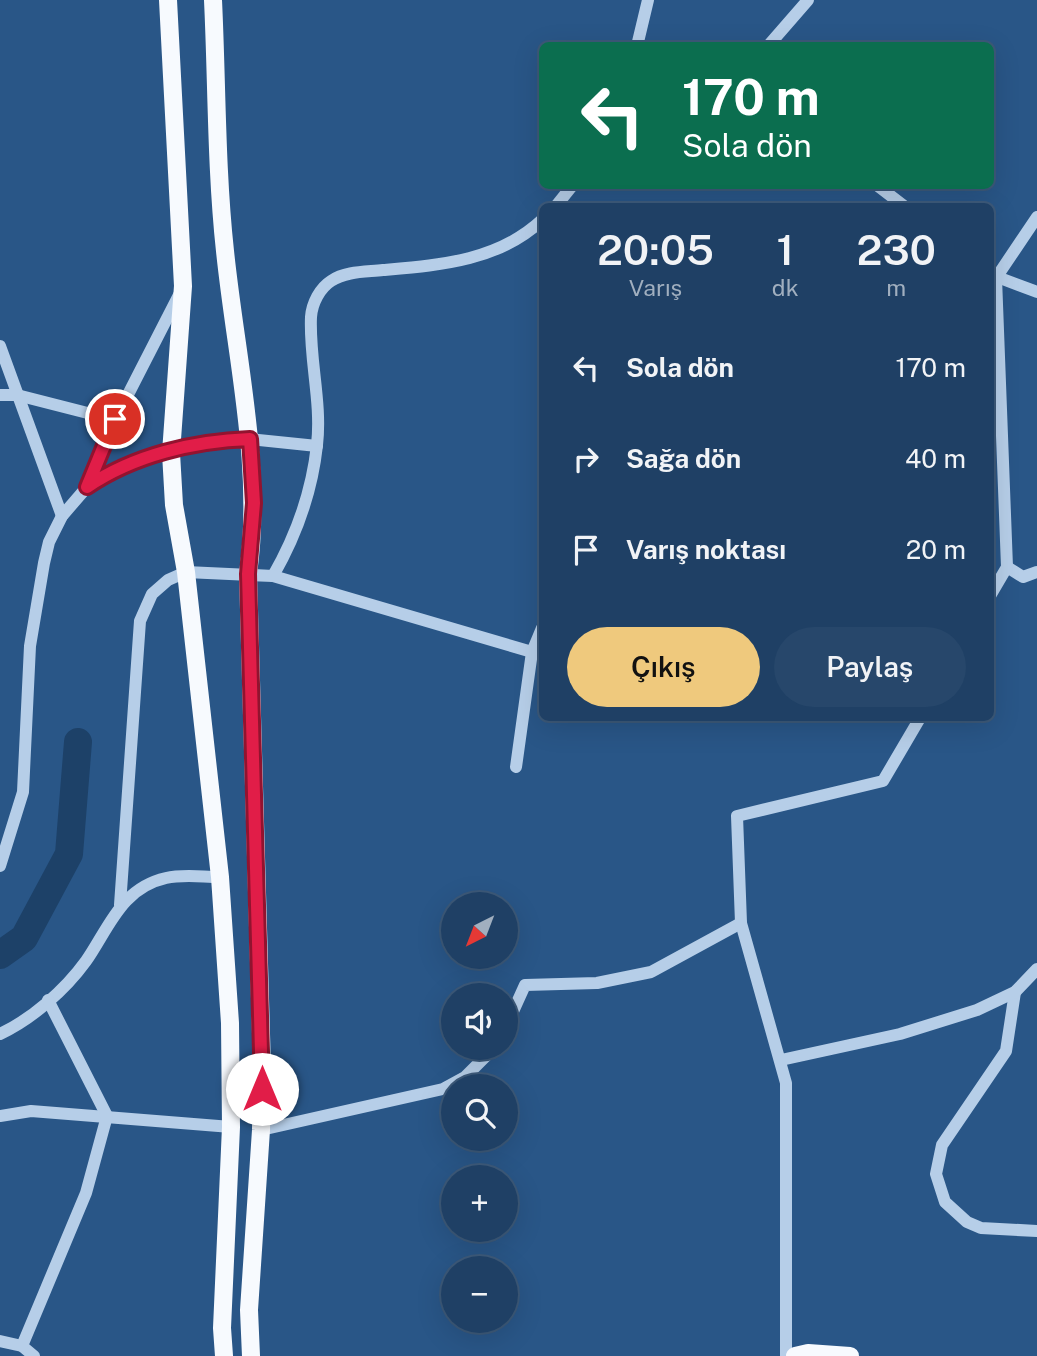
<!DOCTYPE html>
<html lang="tr">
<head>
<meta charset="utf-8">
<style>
	body { margin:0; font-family:"Public Sans",sans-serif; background:#27476b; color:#f1f3f6; height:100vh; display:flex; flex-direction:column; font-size:26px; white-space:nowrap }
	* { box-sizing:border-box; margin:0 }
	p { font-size:23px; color:#a1afbf }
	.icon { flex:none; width:38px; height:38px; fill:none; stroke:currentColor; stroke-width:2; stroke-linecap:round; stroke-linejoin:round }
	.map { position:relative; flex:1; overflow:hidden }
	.drawer { position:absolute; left:539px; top:203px; width:455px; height:518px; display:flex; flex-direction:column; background:#1f4065; border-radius:10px; box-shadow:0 7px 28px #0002,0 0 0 2px #3c5979 }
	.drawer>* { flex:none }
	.top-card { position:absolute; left:539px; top:42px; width:455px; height:147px; border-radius:10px; box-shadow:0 7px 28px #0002,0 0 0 2px #3c5979; background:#0b6e4f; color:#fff; overflow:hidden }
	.needle { width:46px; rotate:222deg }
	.fabs { position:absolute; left:441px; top:892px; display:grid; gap:14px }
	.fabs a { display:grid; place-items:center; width:77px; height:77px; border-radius:50%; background:#1f4065; box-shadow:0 7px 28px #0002,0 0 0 2px #3c5979; font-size:35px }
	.pin { position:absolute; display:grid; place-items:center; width:60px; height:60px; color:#fff; margin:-30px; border:4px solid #fff; border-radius:50%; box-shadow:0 2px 7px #0007 }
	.me { position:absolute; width:77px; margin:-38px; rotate:0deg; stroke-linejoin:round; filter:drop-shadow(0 0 5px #0008) }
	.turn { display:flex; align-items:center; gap:24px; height:147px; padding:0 28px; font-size:32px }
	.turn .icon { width:91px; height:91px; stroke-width:2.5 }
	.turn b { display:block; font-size:49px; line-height:60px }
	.eta { display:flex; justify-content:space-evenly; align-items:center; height:119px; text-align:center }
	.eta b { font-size:42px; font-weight:600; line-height:49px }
	.primary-button { display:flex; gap:14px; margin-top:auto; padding:14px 28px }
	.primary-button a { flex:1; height:80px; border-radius:42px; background:#efc97d; color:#111; font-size:28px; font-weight:600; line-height:80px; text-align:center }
	.primary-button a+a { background:#27476b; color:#f1f3f6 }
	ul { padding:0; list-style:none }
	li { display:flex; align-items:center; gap:21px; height:91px; padding:0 28px }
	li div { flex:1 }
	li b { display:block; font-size:26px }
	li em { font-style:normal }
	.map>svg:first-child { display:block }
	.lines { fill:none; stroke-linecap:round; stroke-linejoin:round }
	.canal { stroke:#1d4168; stroke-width:28 }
	.minor { stroke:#b6cee8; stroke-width:12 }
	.major { stroke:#f7fafe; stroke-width:18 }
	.route-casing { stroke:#92132f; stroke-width:18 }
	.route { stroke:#e11d48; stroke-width:12 }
</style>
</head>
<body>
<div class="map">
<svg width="1037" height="1356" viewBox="0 0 1037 1356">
	<rect width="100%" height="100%" fill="#295687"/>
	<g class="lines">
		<polyline class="canal" points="0,955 24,938 69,854 78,742"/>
		<g class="minor">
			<polyline points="637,46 648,0"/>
			<polyline points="768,46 808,0"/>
			<polyline points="878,186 904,206"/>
			<polyline points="556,206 572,186"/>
			<polyline points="992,275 1037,292"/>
			<polyline points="0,346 62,516"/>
			<polyline points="0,395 17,395 115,420"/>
			<polyline points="87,487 115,420 180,293"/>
			<polyline points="1007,567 1023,577 1037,572"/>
			<path d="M273,576C296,536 312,491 317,445C322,402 309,359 311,317C312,303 320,288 331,281C346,271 366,272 383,270C441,265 498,261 542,220"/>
			<polyline points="990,596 1007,567 996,278 1037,217"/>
			<polyline points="516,767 532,652"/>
			<polyline points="0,866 23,792 30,646 44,563 49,542 62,516 87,487 113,469 208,441 250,439 317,446"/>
			<polyline points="120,905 140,621 152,594 168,580 186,572 273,576 532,652 542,628"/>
			<polyline points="1015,992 1006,1051 942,1145 936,1174 945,1202 967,1222 981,1228 1037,1231"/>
			<polyline points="506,1027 525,985 597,983 651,972 741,923"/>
			<path d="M0,1034C32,1019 65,990 86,961C109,928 121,888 166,878C183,874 202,877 220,877"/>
			<polyline points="781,1060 900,1034 977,1010 1015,992 1037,969"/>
			<polyline points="0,1116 31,1111 231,1127"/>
			<polyline points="261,1130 443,1089 465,1077 494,1048"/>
			<polyline points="0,1341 22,1346 34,1356"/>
			<polyline points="22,1346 86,1193 107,1116 48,1000"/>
			<polyline points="786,1356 786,1083 741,923 737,816 883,781 920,718"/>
		</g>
		<g class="major">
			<polyline points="168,0 183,286 171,453 174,505 186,572 220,877 230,1023 231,1127 222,1328 224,1356"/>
			<path d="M213,0C217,83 216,168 225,251C236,359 263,466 248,574L262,1069L261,1130L249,1310L251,1356"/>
			<polyline points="795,1356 808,1353 850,1356"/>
		</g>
	</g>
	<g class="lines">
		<g class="route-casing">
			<path id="route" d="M115,419L87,487C134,455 194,441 250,439L254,503L248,574L262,1089"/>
		</g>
		<use href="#route" class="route"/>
	</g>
</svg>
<div class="fabs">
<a><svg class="needle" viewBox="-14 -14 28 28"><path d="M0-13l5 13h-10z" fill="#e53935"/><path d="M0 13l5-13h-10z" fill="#a1afbf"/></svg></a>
<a><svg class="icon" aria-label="sound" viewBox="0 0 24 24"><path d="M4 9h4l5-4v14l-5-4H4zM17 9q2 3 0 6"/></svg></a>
<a><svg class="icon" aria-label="search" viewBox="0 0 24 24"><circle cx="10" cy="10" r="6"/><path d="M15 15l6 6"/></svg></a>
<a>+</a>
<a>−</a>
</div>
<div class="pin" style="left:115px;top:419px;background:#d93025"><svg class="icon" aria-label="arrive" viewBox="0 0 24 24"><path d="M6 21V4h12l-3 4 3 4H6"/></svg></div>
<svg class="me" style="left:262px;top:1089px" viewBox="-20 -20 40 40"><circle r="19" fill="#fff"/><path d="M0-13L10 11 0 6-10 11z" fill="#e11d48"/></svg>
<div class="top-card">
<div class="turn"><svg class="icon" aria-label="left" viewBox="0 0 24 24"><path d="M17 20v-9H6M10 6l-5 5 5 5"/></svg><div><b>170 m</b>Sola dön</div></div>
</div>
<section class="drawer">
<div class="eta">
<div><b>20:05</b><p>Varış</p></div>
<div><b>1</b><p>dk</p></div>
<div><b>230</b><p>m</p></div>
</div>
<ul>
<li><svg class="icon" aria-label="left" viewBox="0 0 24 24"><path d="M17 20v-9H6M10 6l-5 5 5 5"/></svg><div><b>Sola dön</b></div><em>170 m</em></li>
<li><svg class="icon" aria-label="right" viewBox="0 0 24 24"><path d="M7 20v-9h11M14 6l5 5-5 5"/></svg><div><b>Sağa dön</b></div><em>40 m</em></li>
<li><svg class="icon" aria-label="arrive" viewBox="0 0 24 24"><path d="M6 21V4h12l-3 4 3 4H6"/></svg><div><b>Varış noktası</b></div><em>20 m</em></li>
</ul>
<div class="primary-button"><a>Çıkış</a><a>Paylaş</a></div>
</section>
</div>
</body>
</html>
